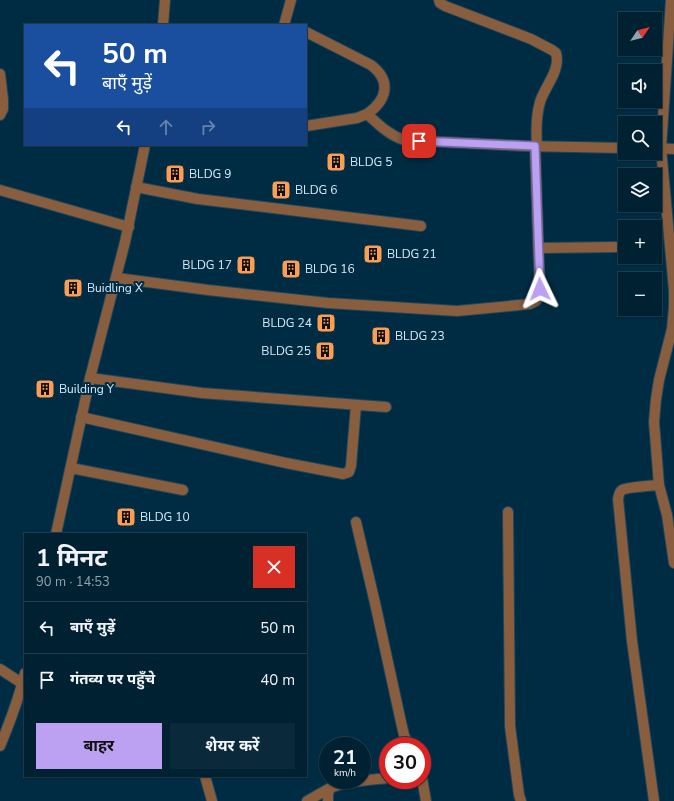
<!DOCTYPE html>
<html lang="hi">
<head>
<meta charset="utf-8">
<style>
	body { margin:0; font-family:"Nunito Sans","Noto Sans Devanagari",sans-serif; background:#0a293a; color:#f1f3f6; height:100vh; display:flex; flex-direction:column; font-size:15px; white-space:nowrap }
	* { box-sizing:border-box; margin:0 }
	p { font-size:13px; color:#95a3ac }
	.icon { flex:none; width:22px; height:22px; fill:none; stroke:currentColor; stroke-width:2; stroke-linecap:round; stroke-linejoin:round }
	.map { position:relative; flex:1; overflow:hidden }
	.side { position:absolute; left:24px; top:533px; width:283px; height:244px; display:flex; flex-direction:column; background:#002132; border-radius:0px; box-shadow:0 1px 3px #0004,0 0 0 1px #223e4d }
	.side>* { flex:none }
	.top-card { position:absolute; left:24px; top:24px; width:283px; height:122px; border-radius:0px; box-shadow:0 1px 3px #0004,0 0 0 1px #223e4d; background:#1a4fa0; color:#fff; overflow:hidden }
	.needle { width:26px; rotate:55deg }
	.fabs { position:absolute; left:618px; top:12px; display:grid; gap:8px }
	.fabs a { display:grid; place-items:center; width:44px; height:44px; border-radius:0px; background:#002132; box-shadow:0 1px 3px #0004,0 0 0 1px #223e4d; font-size:20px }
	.speed { position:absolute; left:319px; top:737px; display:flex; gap:8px; font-size:20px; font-weight:700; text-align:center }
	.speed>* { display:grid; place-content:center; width:52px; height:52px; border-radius:50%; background:#002132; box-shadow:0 1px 3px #0004,0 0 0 1px #223e4d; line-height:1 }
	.speed small { font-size:10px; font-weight:400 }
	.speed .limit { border:6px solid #d22; background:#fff; color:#111 }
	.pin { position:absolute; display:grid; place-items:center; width:34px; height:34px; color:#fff; margin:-17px; border-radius:8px; box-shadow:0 2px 6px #0006 }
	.me { position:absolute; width:44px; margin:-22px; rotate:358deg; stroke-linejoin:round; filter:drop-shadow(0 0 3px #0008) }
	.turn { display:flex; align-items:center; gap:14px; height:84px; padding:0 12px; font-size:18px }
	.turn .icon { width:52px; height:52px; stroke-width:2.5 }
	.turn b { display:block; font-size:28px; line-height:34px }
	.lanes { display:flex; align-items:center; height:38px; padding:0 12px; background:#0003; justify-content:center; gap:20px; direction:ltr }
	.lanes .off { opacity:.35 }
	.round { display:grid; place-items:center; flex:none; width:42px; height:42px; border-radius:0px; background:#0a293a }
	.headline { display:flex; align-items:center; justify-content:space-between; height:68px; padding:0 12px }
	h1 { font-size:24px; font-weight:700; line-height:30px }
	.action { display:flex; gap:8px; margin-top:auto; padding:8px 12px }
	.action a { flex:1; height:46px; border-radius:0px; background:#bca0f2; color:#111; font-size:16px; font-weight:700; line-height:46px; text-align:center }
	.action a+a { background:#0a293a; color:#f1f3f6 }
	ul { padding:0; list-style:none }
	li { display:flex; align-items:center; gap:12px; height:52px; padding:0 12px; border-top:1px solid #223e4d }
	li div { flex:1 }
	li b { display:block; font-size:15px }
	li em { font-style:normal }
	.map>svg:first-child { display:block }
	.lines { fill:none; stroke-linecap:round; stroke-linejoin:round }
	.street-casing { stroke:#1e475d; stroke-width:12 }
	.street { stroke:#885e3e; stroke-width:10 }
	.route-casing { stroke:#7a689d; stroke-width:10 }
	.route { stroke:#bca0f2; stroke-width:7 }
	.labels { text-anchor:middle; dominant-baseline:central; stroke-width:4; stroke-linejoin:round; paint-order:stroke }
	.poi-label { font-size:12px; fill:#d6ecfc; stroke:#002c43; text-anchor:start }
</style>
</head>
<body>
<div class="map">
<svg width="674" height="801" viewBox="0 0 674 801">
	<rect width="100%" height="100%" fill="#002c43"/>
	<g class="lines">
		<g class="street-casing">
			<g id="street">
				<path d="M439,0L440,3L445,6L531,39L552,50L556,53C561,70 545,86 540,102C536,116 536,131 537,146"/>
				<polyline points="671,0 661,148 674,290 674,307 672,329 659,380 656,399 654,422 659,485 667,515 674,563"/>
				<polyline points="163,25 165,0"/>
				<polyline points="284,25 291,0"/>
				<path d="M306,32L371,65C392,81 387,100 367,114"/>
				<polyline points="0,74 3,99 3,109 0,115"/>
				<path d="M306,126L357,118L367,114C379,125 389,135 404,140L523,146L625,148"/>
				<polyline points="655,148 674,149"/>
				<polyline points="136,187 198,199 421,226"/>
				<polyline points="0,190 129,227"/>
				<polyline points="539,248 616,247"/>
				<polyline points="117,278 208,290 328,303 457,311 530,304 536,301 540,296 535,146"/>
				<polyline points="90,378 202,393 386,407"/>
				<polyline points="81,417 286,463 343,474 349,472 351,466 356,405"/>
				<polyline points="71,468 183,490"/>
				<polyline points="508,512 510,726 519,795 521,801"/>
				<polyline points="356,522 375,603 401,722 404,735 409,746"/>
				<polyline points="56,534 90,378 125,242 145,145"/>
				<polyline points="0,669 23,684"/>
				<path d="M0,746C10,722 19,698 25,673"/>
				<polyline points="205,776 212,801"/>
				<polyline points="422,778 426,801"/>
				<polyline points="307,801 330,788"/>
				<path d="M328,801V794L330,788C347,781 370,780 388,778"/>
				<path d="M654,801L632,641L618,499C619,495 619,492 622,490C628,487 651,486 659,485"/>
			</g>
		</g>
		<use href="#street" class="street"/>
	</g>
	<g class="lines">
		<g class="route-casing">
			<polyline id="route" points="419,141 535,146 540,289"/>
		</g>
		<use href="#route" class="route"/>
	</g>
	<defs>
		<g id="building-square" transform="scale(1)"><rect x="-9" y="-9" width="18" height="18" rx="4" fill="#fb9e52" stroke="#002c43"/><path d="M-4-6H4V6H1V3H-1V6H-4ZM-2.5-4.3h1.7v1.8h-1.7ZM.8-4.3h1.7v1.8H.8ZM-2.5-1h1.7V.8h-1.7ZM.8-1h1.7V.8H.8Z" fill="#111"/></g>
	</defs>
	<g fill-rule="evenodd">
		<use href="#building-square" x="336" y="162"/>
		<use href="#building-square" x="175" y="174"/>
		<use href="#building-square" x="281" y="190"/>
		<use href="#building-square" x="373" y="254"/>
		<use href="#building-square" x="246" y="265"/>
		<use href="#building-square" x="291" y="269"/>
		<use href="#building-square" x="73" y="288"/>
		<use href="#building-square" x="326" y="323"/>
		<use href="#building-square" x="381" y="336"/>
		<use href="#building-square" x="325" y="351"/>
		<use href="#building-square" x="45" y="389"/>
		<use href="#building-square" x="126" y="517"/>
	</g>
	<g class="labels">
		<g class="poi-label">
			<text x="350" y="162">BLDG 5</text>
			<text x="189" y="174">BLDG 9</text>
			<text x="295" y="190">BLDG 6</text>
			<text x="387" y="254">BLDG 21</text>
			<text x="232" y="265" text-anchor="end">BLDG 17</text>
			<text x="305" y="269">BLDG 16</text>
			<text x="87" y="288">Buidling X</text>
			<text x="312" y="323" text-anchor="end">BLDG 24</text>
			<text x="395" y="336">BLDG 23</text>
			<text x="311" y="351" text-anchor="end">BLDG 25</text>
			<text x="59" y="389">Building Y</text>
			<text x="140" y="517">BLDG 10</text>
		</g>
	</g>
</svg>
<div class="fabs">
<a><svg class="needle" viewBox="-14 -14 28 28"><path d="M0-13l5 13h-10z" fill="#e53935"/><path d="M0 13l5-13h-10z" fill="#95a3ac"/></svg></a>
<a><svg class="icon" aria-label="sound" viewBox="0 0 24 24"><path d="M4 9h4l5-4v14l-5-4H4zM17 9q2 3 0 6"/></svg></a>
<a><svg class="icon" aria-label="search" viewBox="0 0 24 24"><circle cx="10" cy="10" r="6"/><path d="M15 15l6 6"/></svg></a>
<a><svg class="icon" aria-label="layers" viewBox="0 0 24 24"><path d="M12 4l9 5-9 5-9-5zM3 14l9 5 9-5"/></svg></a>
<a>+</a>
<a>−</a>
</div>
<div class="speed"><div>21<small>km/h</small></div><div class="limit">30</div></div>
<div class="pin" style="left:419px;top:141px;background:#d93025"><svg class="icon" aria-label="arrive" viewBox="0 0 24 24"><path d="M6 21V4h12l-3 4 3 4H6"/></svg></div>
<svg class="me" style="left:540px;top:289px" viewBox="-20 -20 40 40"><path d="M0-17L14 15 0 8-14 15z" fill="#bca0f2" stroke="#fff" stroke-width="4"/></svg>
<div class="top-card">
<div class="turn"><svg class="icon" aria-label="left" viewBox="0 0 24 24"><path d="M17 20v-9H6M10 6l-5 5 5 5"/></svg><div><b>50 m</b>बाएँ मुड़ें</div></div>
<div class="lanes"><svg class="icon" aria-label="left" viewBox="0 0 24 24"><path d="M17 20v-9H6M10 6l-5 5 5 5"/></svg><svg class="icon off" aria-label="ahead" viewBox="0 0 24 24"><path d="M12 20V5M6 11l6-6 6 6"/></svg><svg class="icon off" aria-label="right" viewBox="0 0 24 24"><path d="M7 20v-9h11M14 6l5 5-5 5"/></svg></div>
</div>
<section class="side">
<div class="headline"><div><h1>1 मिनट</h1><p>90 m · 14:53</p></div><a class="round" style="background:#d93025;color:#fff"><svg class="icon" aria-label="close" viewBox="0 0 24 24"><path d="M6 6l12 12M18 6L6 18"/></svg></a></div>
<ul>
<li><svg class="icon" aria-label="left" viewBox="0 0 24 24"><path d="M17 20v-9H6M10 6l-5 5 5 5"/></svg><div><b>बाएँ मुड़ें</b></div><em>50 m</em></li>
<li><svg class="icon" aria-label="arrive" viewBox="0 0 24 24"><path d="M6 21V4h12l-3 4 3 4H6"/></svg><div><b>गंतव्य पर पहुँचे</b></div><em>40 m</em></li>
</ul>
<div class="action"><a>बाहर</a><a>शेयर करें</a></div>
</section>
</div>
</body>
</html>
